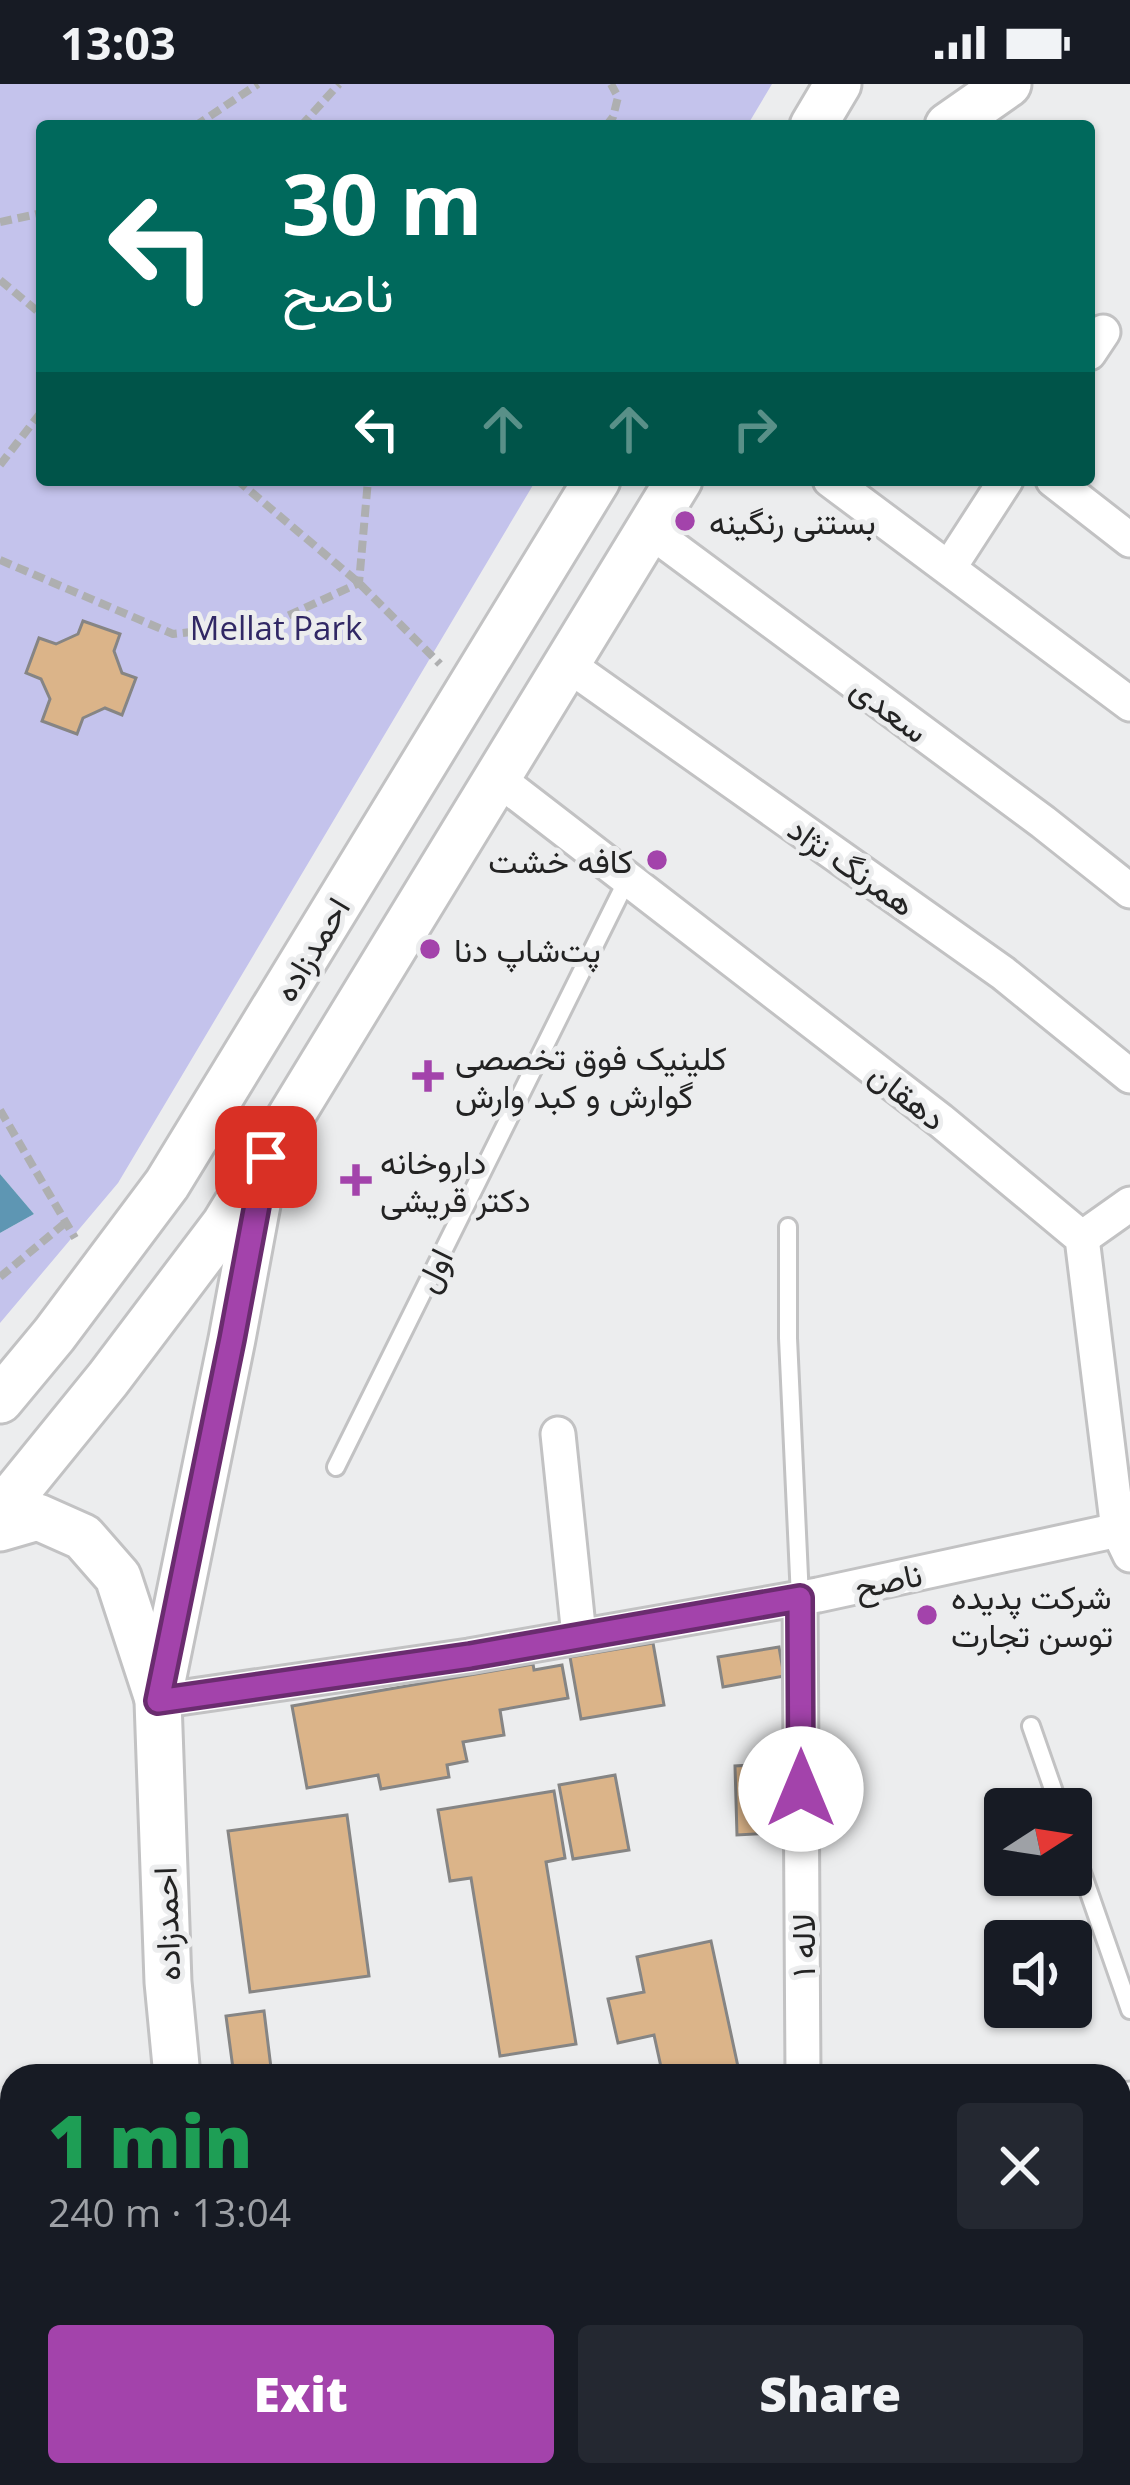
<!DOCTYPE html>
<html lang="en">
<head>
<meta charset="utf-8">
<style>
	body { margin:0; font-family:"Open Sans",Vazirmatn,sans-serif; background:#242831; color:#f1f3f6; height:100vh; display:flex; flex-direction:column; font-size:45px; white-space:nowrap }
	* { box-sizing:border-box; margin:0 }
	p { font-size:39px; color:#9ea1a6 }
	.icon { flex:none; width:66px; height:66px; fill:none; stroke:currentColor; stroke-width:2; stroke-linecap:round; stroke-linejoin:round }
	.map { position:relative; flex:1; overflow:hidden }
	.details { position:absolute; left:0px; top:1980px; width:1131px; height:423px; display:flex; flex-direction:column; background:#171b24; border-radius:36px 36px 0 0; box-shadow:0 3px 9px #0004 }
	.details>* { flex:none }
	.banner { position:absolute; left:36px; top:36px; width:1059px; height:366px; border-radius:12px; box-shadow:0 3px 9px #0004; background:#00695c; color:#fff; overflow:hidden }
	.needle { width:78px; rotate:78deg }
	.controls { position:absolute; left:984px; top:1704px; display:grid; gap:24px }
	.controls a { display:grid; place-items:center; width:108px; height:108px; border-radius:12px; background:#171b24; box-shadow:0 3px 9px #0004; font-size:60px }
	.pin { position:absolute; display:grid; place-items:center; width:102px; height:102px; color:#fff; margin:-51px; border-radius:24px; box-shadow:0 6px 18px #0006 }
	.me { position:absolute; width:132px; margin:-66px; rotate:0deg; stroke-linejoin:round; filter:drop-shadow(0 0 9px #0008) }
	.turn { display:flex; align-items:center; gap:42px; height:252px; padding:0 48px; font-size:54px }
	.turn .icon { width:156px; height:156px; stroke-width:2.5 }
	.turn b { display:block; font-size:84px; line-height:102px }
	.lanes { display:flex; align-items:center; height:114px; padding:0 48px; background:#0003; justify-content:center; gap:60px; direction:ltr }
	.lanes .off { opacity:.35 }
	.round { display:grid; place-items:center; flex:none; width:126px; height:126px; border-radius:12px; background:#242831 }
	.headline { display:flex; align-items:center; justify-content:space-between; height:204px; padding:0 48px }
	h1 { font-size:72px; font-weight:800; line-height:90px; color:#1e9e55 }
	.button { display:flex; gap:24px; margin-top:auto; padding:24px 48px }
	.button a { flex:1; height:138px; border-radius:12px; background:#a343ab; color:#fff; font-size:48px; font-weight:800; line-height:138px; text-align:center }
	.button a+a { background:#242831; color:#f1f3f6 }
	.status { display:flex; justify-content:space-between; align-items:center; height:84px; padding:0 60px; background:#171b24; direction:ltr }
	.status svg { height:33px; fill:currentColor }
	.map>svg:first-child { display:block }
	.green { fill:#c4c3ec; fill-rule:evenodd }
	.water { fill:#5e96b3 }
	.building { fill:#dbb489; stroke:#868584; stroke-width:3 }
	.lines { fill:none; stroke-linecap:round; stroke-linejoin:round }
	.service-casing { stroke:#c2c2c3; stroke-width:22 }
	.minor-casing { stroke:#c2c2c3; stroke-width:39 }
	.secondary-casing { stroke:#c2c2c3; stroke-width:51 }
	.path { stroke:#aeafb0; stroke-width:8; stroke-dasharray:12 6; stroke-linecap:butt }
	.service { stroke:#fff; stroke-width:16 }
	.minor { stroke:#fff; stroke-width:33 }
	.secondary { stroke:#fff; stroke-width:45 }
	.route-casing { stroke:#6a2c6f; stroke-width:30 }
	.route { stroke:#a343ab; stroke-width:21 }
	.poi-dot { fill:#a343ab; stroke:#ecedee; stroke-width:4.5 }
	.labels { text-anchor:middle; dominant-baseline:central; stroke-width:10; stroke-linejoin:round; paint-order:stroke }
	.poi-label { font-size:33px; fill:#232323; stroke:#ecedee; text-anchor:start }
	.park-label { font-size:33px; fill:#312865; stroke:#ecedee }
	.street-label { font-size:33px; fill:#232323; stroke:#ecedee }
</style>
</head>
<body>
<div class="status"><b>13:03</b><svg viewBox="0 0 49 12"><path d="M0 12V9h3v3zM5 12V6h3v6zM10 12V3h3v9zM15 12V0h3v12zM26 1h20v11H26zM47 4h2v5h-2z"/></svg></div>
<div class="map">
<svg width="1130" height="2401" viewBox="0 0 1130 2401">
	<rect width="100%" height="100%" fill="#ecedee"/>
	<path class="green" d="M0,0H772L747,42H42V396H536L118,1099L0,1239V1149L34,1130L0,1090ZM84,537L119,550L114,567L122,589L135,595L122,630L105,624L83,634L41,595L56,560L78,550Z"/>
	<polygon class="water" points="0,1090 34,1130 0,1149"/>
	<g class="building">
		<polygon points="83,537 120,550 114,567 122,589 136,594 122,631 105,624 83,634 77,650 42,637 50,615 41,595 26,589 39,554 56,560 78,550"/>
		<polygon points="653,1559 664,1621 581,1635 570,1573"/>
		<polygon points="779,1563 784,1592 723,1603 718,1573"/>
		<polygon points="533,1580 534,1586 562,1581 568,1614 500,1626 504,1651 463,1658 467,1677 447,1681 449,1693 381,1705 378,1691 307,1704 292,1622"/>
		<polygon points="787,1679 790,1748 737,1751 735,1682"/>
		<polygon points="615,1691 629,1766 573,1775 559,1701"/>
		<polygon points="554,1707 565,1774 546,1778 576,1960 500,1972 471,1794 450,1797 438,1726"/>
		<polygon points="347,1731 369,1892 250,1908 228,1747"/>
		<polygon points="711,1857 740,1992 663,1992 654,1951 618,1959 608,1915 644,1908 637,1873"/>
		<polygon points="264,1927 272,1992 234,1992 226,1932"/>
	</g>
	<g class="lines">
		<g class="service-casing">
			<g id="service">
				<polyline points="788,1143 788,1254 800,1514"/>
				<polyline points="336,1383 627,796"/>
				<polyline points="1031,1642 1060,1725"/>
				<polyline points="1071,1757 1130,1926"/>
			</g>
		</g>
		<g class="minor-casing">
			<g id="minor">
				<polyline points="1089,269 1103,248"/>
				<polyline points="830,396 1130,620"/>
				<polyline points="1053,396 1130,456"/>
				<polyline points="649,446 1043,738 1130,807"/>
				<polyline points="949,484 1006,396"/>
				<polyline points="567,580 1003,889 1130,992"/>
				<polyline points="497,694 940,1036 1082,1154 1118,1446 1130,1471"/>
				<polyline points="1082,1154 1130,1120"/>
				<polyline points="558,1350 579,1552"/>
				<polyline points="800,1514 803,1992"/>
				<polyline points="158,1617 469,1572 818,1511 1118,1446"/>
				<polyline points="0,2323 12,2320"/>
				<polyline points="240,2393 253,2401"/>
				<polyline points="790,2399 790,2401"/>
			</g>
		</g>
		<g class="secondary-casing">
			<g id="secondary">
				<polyline points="813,42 838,0"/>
				<polyline points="948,42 1008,0"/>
				<polyline points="0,1316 54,1251 167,1100 597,396"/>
				<polyline points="0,1428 108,1295 225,1140 679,396"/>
				<polyline points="0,1444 38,1433 83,1453 118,1493 157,1612"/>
				<polyline points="177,1992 168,1898 158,1617 232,1255 261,1099"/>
				<polyline points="1119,2025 1130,2021"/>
				<polyline points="0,2234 12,2234"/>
			</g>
		</g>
		<g class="path">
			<polyline points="195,42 258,0"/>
			<polyline points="301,42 339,0"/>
			<polyline points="606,42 613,33 618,13 611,0"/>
			<polyline points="0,138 42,129"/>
			<polyline points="0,196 42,231"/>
			<polyline points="0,381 42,327"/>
			<polyline points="237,396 359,499 440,580"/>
			<polyline points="0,476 173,550 272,539 359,499 368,396"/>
			<polyline points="0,1026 75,1154"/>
			<polyline points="0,1193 65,1139"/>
		</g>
		<use href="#service" class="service"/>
		<use href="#minor" class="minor"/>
		<use href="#secondary" class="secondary"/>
	</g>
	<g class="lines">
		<g class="route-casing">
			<polyline id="route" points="266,1073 232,1255 158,1617 470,1572 800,1514 801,1705"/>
		</g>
		<use href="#route" class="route"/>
	</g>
	<g class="poi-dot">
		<circle cx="685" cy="437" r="12"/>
		<circle cx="657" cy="776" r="12"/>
		<circle cx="430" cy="865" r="12"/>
		<path d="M422 974h12v12h12v12h-12v12h-12v-12h-12v-12h12z"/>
		<path d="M350 1078h12v12h12v12h-12v12h-12v-12h-12v-12h12z"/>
		<circle cx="927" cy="1531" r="12"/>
	</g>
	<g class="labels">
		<g class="poi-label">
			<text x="709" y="437">بستنی رنگینه</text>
			<text x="633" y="776" text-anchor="end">کافه خشت</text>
			<text x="454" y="865">پت‌شاپ دنا</text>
			<text x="455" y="973">کلینیک فوق تخصصی<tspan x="455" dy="38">گوارش و کبد وارش</tspan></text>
			<text x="380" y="1077">داروخانه<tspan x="380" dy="38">دکتر قریشی</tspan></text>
			<text x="951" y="1512">شرکت پدیده<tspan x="951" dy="38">توسن تجارت</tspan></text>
		</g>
		<g class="park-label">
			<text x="276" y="543">Mellat Park</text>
		</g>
		<g class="street-label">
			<text transform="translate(890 625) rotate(37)">سعدی</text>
			<text transform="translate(852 782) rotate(35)">همرنگ نژاد</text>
			<text transform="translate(311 865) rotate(-59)">احمدزاده</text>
			<text transform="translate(908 1012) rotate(38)">دهقان</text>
			<text transform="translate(433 1186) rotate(-64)">اول</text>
			<text transform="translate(888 1496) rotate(-12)">ناصح</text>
			<text transform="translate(166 1840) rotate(-92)">احمدزاده</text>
			<text transform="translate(802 1861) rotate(-90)">لاله ۱</text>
		</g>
	</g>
</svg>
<div class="controls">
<a><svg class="needle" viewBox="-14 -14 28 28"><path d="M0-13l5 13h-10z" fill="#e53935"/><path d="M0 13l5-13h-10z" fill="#9ea1a6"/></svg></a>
<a><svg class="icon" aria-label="sound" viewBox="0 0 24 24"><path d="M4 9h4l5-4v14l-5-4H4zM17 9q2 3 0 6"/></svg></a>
</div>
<div class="pin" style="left:266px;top:1073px;background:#d93025"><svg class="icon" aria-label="arrive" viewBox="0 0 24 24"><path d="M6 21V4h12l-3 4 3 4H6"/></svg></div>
<svg class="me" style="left:801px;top:1705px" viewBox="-20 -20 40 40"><circle r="19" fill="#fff"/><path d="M0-13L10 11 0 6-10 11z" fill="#a343ab"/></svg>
<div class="banner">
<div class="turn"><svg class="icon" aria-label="left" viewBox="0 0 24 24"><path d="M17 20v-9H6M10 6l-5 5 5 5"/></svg><div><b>30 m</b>ناصح</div></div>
<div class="lanes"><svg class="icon" aria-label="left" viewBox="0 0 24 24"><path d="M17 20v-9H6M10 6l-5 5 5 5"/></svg><svg class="icon off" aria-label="ahead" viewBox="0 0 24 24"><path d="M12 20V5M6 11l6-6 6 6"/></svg><svg class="icon off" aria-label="ahead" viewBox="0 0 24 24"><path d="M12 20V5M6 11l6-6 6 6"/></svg><svg class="icon off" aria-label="right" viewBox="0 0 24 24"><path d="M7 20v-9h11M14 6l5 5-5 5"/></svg></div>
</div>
<section class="details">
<div class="headline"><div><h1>1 min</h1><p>240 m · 13:04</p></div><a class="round"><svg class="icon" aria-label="close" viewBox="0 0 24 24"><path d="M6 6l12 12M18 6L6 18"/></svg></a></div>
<div class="button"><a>Exit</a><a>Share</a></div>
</section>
</div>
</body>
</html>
